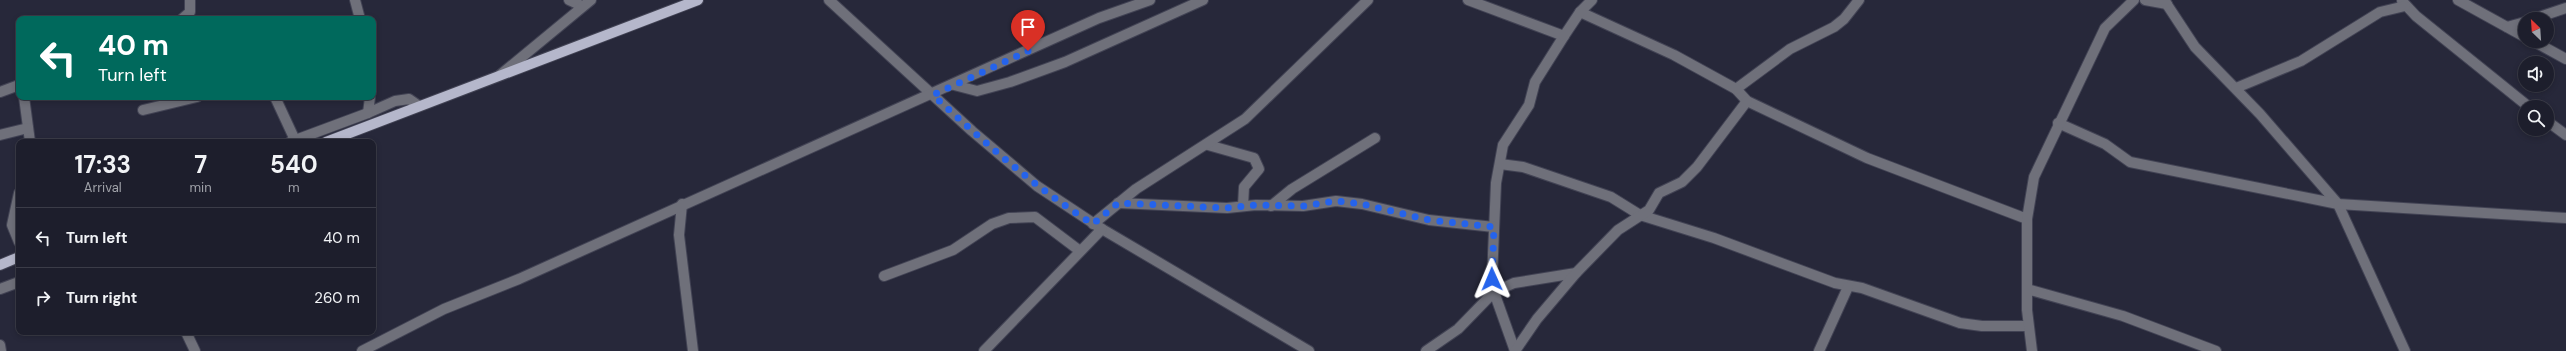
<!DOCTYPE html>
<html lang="en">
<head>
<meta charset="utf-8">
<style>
	body { margin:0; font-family:"DM Sans",sans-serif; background:#2a2b38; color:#f1f3f6; height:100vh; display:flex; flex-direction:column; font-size:15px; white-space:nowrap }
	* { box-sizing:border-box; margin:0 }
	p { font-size:13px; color:#a0a2a9 }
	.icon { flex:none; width:22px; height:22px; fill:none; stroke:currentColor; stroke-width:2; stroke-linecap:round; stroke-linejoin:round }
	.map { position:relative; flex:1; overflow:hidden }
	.details { position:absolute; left:16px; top:139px; width:360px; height:196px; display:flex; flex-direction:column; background:#1d1e2c; border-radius:8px; box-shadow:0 2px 6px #0003,0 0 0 1px #3b3c48 }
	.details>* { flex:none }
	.guide { position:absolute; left:16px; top:16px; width:360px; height:84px; border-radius:8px; box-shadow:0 2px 6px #0003,0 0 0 1px #3b3c48; background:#00695c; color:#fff; overflow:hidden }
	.needle { width:26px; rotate:335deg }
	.buttons { position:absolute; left:2518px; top:12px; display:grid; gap:8px }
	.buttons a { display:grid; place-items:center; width:36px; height:36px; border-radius:50%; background:#1d1e2c; box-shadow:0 2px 6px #0003,0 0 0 1px #3b3c48; font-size:20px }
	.pin { position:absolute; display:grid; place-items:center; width:34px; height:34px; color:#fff; margin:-41px -17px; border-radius:50% 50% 50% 0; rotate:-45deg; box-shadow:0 0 4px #0007 }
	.pin .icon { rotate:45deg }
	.me { position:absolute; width:44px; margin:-22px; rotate:359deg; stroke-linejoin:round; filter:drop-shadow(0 0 3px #0008) }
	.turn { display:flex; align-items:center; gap:14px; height:84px; padding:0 16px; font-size:18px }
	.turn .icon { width:52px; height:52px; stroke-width:2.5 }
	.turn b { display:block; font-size:28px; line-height:34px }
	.eta { display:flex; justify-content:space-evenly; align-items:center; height:68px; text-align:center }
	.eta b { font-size:24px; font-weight:700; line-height:28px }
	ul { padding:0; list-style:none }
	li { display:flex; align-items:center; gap:12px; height:60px; padding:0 16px; border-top:1px solid #3b3c48 }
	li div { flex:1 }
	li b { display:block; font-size:15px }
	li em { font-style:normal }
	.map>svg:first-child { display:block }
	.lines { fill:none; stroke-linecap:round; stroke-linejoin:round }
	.minor-casing { stroke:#424354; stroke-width:12 }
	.major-casing { stroke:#424354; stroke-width:12 }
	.minor { stroke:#6f707a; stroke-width:10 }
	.major { stroke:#b5b7cb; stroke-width:10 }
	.route { stroke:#2563eb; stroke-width:7; stroke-dasharray:0 12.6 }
</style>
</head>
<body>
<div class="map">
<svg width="2566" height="351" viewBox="0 0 2566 351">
	<rect width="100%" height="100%" fill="#27283a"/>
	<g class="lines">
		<g class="minor-casing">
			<g id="minor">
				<polyline points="355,0 360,19"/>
				<polyline points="569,0 582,6"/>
				<polyline points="829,0 972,131 1037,186 1102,229 1309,351"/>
				<polyline points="1468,0 1564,36 1535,82 1529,105 1503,145 1496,183 1492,279 1494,292 1515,351"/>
				<polyline points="1859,0 1844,19 1834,27 1790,49 1736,89 1747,101 1867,158 2027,219"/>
				<polyline points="2145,0 2167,4"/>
				<polyline points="2164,0 2195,47 2260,114 2338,204 2405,351"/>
				<polyline points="2458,0 2525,37"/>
				<polyline points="2402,1 2416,16 2529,107"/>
				<polyline points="1580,12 1674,55 1736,89"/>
				<polyline points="182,19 190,12 190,0"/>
				<polyline points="2533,19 2566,8"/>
				<polyline points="2507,27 2525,22"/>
				<polyline points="1564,36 1580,12 1592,0"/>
				<polyline points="2533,41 2566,59"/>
				<polyline points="500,75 591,0"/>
				<polyline points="954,85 977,91 1010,82 1065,62 1203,0"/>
				<polyline points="2236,88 2301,61 2380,12 2405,6"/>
				<polyline points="0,92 19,85"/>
				<polyline points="24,97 30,142"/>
				<polyline points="275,97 295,140"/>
				<polyline points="370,97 368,113 395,101 409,99 419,106"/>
				<polyline points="143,110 197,97"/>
				<polyline points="2547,121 2566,135"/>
				<polyline points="2058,123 2105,144 2130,162 2338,204 2566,218"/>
				<polyline points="0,135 28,128"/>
				<polyline points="290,142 368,113"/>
				<polyline points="1208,145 1254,158 1259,169 1244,187 1243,206"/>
				<polyline points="1500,164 1523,167 1611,197 1640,215 1714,238 1835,283 1862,288 1960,323 1982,326 2028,326"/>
				<polyline points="19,193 12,225 19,242"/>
				<polyline points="1118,203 1227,208 1256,205 1303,206 1336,201 1362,204 1429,220 1494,227"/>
				<polyline points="682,204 679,235 693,351"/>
				<polyline points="1271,206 1292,189 1375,138"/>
				<polyline points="1093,224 1136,189 1245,119 1368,0"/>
				<polyline points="884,276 953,250 992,224 1009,218 1035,217 1080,251"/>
				<polyline points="0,289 19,282"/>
				<polyline points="2027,289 2123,316 2216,351"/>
				<polyline points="186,332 195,351"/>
				<polyline points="0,345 1,351"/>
				<polyline points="362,351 444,309 519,279 1099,18 1150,0"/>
				<polyline points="984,351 1102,229"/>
				<polyline points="1426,351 1458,329 1494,292 1514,283 1576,273"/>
				<polyline points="1515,351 1537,319 1576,273 1618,230 1649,210 1659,193 1682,182 1697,167 1747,101"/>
				<polyline points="1819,351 1848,287"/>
				<polyline points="2032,351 2027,310 2027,219 2034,177 2105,28 2134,0"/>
			</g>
		</g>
		<g class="major-casing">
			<g id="major">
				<polyline points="326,142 698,0"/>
				<polyline points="0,265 19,257"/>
			</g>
		</g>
		<use href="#minor" class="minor"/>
		<use href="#major" class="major"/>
	</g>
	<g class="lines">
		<path class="route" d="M1028,51L933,95C984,142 1034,187 1093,224L1118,203L1227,208L1256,205L1303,206L1336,201L1362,204L1429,220L1494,227L1492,279"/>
	</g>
</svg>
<div class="buttons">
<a><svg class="needle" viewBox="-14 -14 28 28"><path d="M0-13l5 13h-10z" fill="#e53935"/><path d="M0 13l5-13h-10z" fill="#a0a2a9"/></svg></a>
<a><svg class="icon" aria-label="sound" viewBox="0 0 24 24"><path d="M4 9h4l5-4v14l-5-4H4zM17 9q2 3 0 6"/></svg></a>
<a><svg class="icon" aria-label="search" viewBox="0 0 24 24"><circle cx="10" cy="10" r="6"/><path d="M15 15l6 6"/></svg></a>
</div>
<div class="pin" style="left:1028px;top:51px;background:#d93025"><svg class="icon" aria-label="arrive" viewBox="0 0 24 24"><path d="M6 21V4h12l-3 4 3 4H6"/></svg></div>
<svg class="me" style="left:1492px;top:279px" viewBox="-20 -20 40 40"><path d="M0-17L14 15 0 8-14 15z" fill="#2563eb" stroke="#fff" stroke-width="4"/></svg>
<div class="guide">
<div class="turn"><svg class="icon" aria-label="left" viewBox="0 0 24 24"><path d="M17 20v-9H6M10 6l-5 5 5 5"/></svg><div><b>40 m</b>Turn left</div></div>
</div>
<section class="details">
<div class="eta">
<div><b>17:33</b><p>Arrival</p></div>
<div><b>7</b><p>min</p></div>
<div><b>540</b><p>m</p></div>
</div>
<ul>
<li><svg class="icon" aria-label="left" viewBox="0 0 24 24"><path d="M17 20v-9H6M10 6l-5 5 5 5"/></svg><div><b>Turn left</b></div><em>40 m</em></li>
<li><svg class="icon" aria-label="right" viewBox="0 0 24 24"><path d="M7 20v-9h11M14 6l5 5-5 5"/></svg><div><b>Turn right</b></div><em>260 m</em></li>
</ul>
</section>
</div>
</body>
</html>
